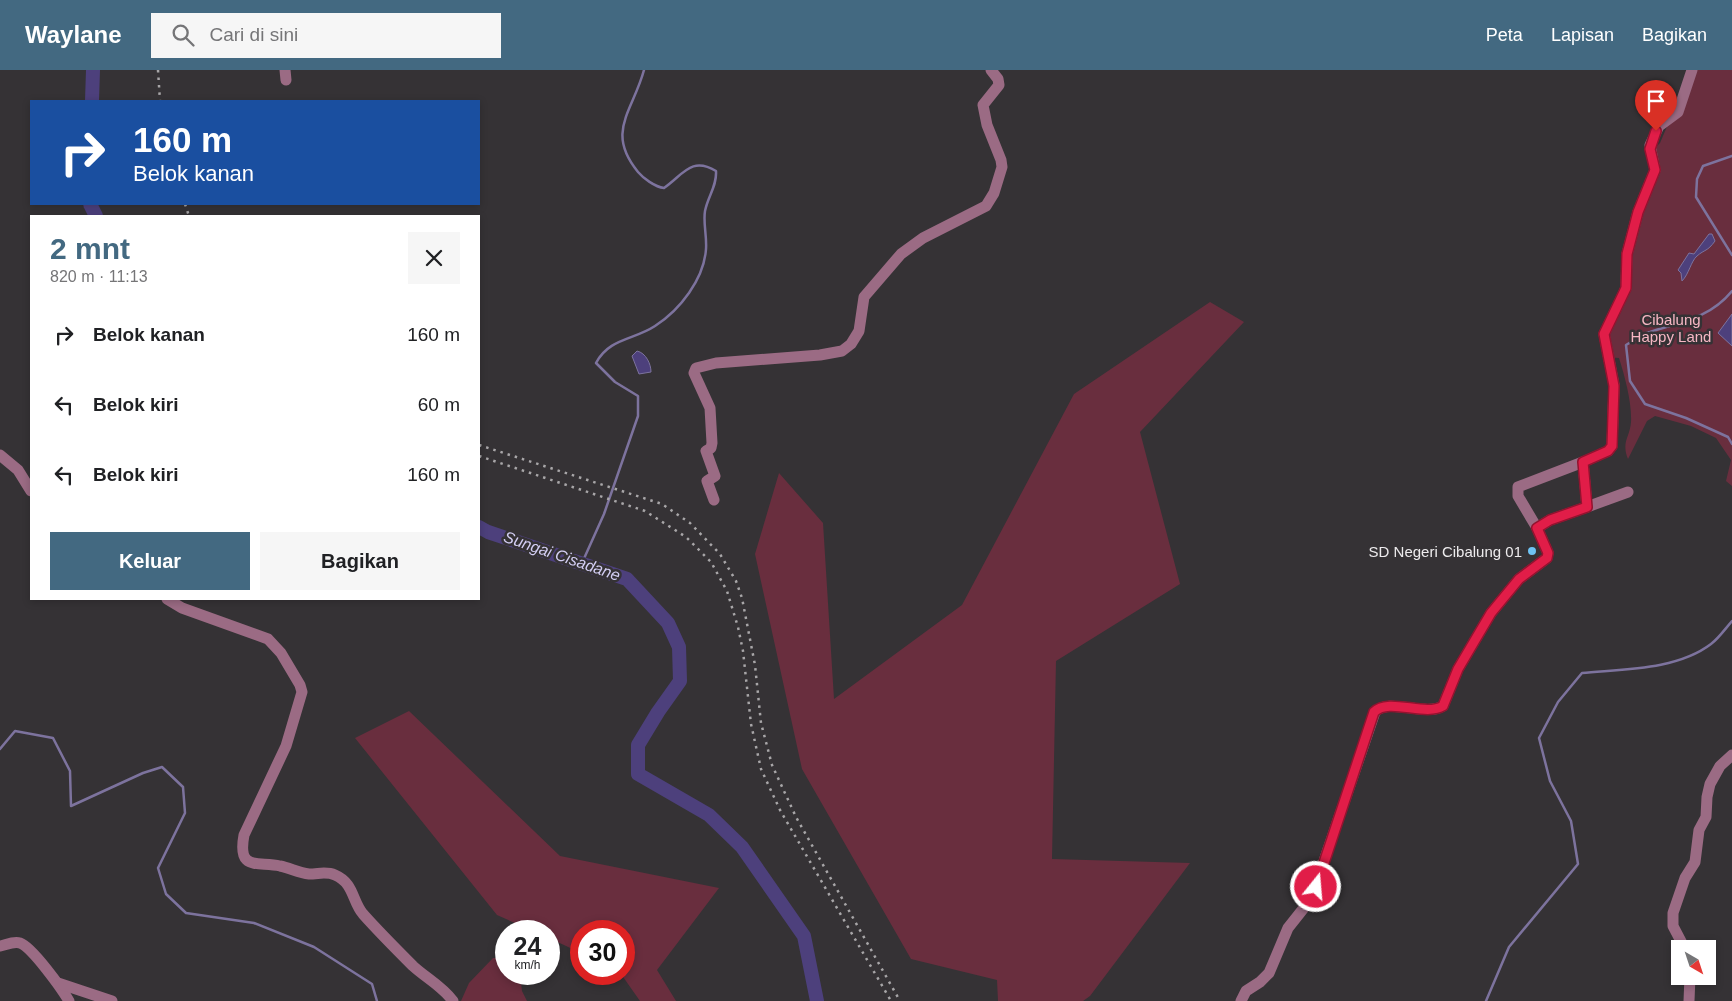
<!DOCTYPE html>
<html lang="id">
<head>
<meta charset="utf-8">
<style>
	body { margin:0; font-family:Arial,sans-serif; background:#f6f6f6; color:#202124; height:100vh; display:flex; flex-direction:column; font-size:19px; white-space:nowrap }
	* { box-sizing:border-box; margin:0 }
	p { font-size:16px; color:#757577 }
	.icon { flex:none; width:28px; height:28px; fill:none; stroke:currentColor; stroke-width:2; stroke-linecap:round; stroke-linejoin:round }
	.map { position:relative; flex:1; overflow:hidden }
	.details { position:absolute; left:30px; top:145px; width:450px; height:385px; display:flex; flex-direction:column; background:#fff; border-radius:0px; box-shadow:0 2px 8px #0003 }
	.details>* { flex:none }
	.banner { position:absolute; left:30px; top:30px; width:450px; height:105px; border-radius:0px; box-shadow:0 2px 8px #0003; background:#1a4fa0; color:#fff; overflow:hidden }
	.needle { width:32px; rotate:141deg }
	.fabs { position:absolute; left:1671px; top:870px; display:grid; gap:10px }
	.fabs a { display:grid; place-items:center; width:45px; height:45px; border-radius:0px; background:#fff; box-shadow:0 2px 8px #0003; font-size:25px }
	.speed { position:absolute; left:495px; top:850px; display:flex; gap:10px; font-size:25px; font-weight:700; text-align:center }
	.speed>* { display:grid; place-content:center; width:65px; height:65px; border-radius:50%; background:#fff; box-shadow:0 2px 8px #0003; line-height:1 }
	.speed small { font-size:12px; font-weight:400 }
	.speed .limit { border:8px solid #d22; background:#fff; color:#111 }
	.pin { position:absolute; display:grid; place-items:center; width:42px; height:42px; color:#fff; margin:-51px -21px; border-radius:50% 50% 50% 0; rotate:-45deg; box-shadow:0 0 5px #0007 }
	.pin .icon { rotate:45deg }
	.me { position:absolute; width:55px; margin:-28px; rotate:17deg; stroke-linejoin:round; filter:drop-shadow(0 0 4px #0008) }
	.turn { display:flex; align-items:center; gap:18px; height:105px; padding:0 20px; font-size:22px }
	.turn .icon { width:65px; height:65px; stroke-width:2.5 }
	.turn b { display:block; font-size:35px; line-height:42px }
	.round { display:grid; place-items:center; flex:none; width:52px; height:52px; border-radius:0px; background:#f6f6f6 }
	.overview { display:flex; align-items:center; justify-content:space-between; height:85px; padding:0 20px }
	h1 { font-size:30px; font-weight:700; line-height:38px; color:#436981 }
	.primary-button { display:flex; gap:10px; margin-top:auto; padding:10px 20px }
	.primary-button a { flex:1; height:58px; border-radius:0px; background:#436981; color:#fff; font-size:20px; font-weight:700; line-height:58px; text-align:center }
	.primary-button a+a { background:#f6f6f6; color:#202124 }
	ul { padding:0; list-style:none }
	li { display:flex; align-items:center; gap:15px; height:70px; padding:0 20px }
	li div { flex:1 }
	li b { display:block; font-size:19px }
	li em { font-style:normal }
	header { display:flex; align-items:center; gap:30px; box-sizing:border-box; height:70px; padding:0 25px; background:#436981; color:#fff }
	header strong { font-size:24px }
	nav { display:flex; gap:28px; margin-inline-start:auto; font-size:18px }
	.search { width:350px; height:45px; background:#f6f6f6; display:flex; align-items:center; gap:12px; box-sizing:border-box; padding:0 18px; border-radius:0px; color:#757577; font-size:19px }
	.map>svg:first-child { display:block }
	.green { fill:#692e3e }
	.water { fill:#4d407c; stroke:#7d739e }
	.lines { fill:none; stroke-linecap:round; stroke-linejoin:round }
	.stream { stroke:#7d739e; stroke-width:2.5 }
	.river { stroke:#4d407c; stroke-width:14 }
	.minor { stroke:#9b6b84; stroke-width:11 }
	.rail { stroke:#a8a6a8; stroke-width:2.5; stroke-dasharray:2.5 5; stroke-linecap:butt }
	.route-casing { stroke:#92132f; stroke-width:12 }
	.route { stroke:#e11d48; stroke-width:9 }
	.poi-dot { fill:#6ec2f3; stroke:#353235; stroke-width:2 }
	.labels { text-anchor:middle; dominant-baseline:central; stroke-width:5; stroke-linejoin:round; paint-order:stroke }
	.park-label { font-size:15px; fill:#f7b7c4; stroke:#353235 }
	.poi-label { font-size:15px; fill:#edebed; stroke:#353235; text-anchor:end }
	.water-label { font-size:16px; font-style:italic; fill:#d3cef3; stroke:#353235 }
</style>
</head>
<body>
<header>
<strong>Waylane</strong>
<div class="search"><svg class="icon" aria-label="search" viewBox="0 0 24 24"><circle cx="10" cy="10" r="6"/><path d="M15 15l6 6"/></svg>Cari di sini</div>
<nav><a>Peta</a><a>Lapisan</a><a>Bagikan</a></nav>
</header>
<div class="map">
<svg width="1732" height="931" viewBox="0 0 1732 931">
	<rect width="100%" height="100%" fill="#353235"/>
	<g class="green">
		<path d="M1691,0H1732V416L1726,411L1731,390L1716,368L1691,356L1655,346L1647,351L1628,389C1621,372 1630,367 1631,352C1632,333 1625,307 1619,288L1604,287L1656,77L1660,73Z"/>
		<polygon points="1210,232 1244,252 1140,362 1180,514 1056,591 1052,789 1190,793 1090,926 1083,931 998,931 997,910 911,889 802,699 755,484 779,403 823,453 834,629 962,535 1074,324"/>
		<polygon points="409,641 560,786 719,818 657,900 676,931 640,931 621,904 624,904 624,861 581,861 581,883 549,868 549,861 533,861 497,845 355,668"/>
		<polygon points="493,888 506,888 506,904 520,904 522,921 527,931 461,931 469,913"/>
	</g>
	<g class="water">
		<path d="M1709,164H1712L1715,171C1707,182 1705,179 1697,186C1691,191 1689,204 1682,211L1681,203L1678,200L1689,183L1694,184Z"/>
		<polygon points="1732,244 1732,276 1718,263"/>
		<path d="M637,281C646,283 651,294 651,302L639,304L632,286Z"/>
	</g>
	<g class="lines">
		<g class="stream">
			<polyline points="1732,86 1703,96 1697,109 1696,127 1732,185"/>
			<path d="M1732,221C1710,248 1681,252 1650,262C1641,264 1633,271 1626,275L1630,311L1645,334L1686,348L1728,367L1732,374"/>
			<path d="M582,493L604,444L638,346V326L615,312L596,293C609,268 634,270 655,256C680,240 704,209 706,179C707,166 703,153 705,141C708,126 717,116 716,101C691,86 683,105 664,118C655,117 643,108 638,102C605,62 633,41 644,0"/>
			<polyline points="0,679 15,661 53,668 70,701 71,736 143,703 162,697 183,717 185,743 158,798 166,824 186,843 254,853 314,877 372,914 377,931"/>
			<path d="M1486,931L1509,877L1578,794L1571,751L1550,711L1539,668L1558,632L1582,603C1623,599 1677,600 1711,574C1719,568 1725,559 1732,551"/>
		</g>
		<g class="river">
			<polyline points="92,31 93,0"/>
			<polyline points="90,134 96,146"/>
			<polyline points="479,457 488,462 627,509 668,553 679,577 680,611 658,642 638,675 638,704 709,745 742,777 804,866 817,931"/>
		</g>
		<g class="minor">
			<polyline points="285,0 286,10"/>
			<polyline points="0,385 18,400 31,421"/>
			<polyline points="714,430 707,411 715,406 706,381 711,378 712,373 710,338 694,303 696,298 716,293 820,285 842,281 851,274 859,261 864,227 901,184 923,168 986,136 994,123 1002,97 1001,90 987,55 983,35 999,15 998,9 991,0"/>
			<polyline points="1587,437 1628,422"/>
			<polyline points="1537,458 1518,426 1518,417 1583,392"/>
			<path d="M167,529L182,538L268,569L281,583L300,615L302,622L286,676L244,765C237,802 258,791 280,796C290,798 299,803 309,804C319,804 326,801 335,805C354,813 352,831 363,844C379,862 396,879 413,896C426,908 442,916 453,931"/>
			<path d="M0,876C6,875 13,871 20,873C32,877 62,919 69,931"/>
			<polyline points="1685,879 1673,856 1673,843 1685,808 1695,792 1699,760 1706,747 1707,727 1710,714 1720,696 1732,685"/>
			<polyline points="58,913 112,931"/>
			<path d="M1241,931L1246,921L1260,912L1269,903L1288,858L1311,829L1375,642C1388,627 1425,647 1443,636L1458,599L1491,543L1519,509L1547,488L1548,483L1537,458L1550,450L1587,437L1583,392L1608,381L1612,376L1614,315L1604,264L1626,218L1627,184L1638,142L1655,100L1650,75L1659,56L1678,42L1692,0"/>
			<polyline points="1689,931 1690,906"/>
		</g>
		<g class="rail">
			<polyline points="158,0 160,31"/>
			<polyline points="185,134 189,146"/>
			<polyline points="479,375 662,434 690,453 720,484 736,511 742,528 755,595 761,653 772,695 796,747 900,931"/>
			<polyline points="479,386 645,441 686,467 711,492 727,521 738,557 743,581 751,654 761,699 780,740 891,931"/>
		</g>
	</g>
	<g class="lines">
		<g class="route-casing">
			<path id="route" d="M1316,817L1374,642C1389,627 1425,647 1443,636L1458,599L1491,543L1519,509L1547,488L1548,483L1537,458L1550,450L1587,437L1583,392L1608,381L1612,376L1614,316L1604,264L1626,218L1627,184L1638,142L1655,100L1650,79L1656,61"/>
		</g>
		<use href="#route" class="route"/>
	</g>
	<circle class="poi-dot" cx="1532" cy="481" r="5"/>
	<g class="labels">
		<g class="park-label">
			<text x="1671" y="249">Cibalung<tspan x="1671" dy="17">Happy Land</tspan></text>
		</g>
		<g class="poi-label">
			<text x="1522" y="481">SD Negeri Cibalung 01</text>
		</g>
		<g class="water-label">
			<text transform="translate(562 486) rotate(19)">Sungai Cisadane</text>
		</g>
	</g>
</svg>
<div class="fabs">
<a><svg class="needle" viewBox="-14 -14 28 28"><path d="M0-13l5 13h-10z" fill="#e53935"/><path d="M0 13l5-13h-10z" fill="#757577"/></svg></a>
</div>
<div class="speed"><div>24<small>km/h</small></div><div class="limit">30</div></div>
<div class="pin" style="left:1656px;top:61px;background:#d93025"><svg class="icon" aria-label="arrive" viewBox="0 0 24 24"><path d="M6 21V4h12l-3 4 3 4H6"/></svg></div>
<svg class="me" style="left:1316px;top:817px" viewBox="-20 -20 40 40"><circle r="17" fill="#e11d48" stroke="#fff" stroke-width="3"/><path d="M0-11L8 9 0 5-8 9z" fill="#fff"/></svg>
<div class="banner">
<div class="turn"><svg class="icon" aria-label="right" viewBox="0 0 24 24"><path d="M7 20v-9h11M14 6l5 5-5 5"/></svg><div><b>160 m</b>Belok kanan</div></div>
</div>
<section class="details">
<div class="overview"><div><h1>2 mnt</h1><p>820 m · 11:13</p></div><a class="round"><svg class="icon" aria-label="close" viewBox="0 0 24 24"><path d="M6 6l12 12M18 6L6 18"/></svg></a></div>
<ul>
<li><svg class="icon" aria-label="right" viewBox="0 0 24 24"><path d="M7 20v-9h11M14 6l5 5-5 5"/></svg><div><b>Belok kanan</b></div><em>160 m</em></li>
<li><svg class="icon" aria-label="left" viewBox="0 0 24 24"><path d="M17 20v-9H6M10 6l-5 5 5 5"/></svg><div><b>Belok kiri</b></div><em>60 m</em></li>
<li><svg class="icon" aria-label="left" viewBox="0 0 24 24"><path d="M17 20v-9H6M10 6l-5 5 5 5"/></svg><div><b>Belok kiri</b></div><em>160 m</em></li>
</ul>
<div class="primary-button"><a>Keluar</a><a>Bagikan</a></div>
</section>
</div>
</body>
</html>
